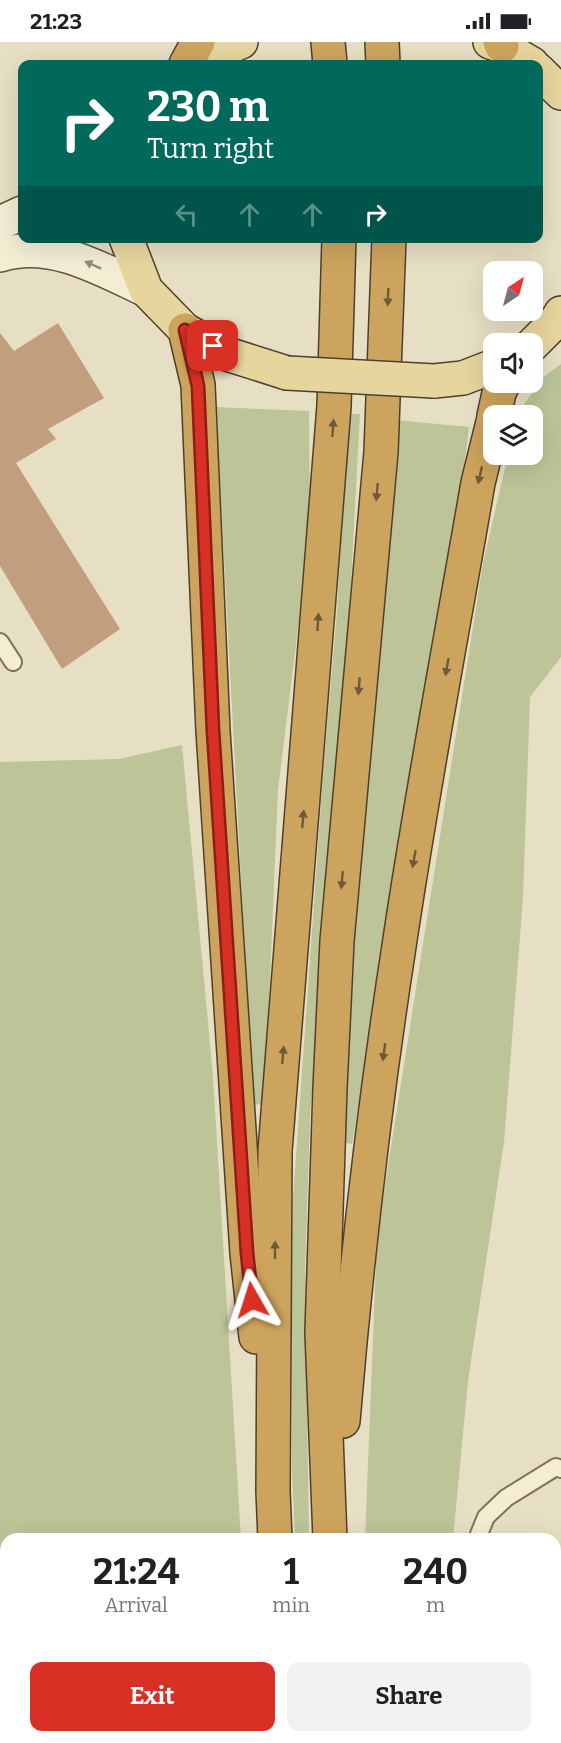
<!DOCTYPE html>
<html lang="en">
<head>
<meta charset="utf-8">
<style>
	body { margin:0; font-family:Bitter,serif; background:#f2f2f2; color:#202124; height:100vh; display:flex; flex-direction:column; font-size:22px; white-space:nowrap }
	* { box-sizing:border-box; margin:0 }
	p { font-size:20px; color:#757577 }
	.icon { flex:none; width:33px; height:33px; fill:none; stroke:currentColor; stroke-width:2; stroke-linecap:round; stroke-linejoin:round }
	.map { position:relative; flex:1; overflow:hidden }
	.side { position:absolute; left:0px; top:1491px; width:561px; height:210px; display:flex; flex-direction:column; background:#fff; border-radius:18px 18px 0 0; box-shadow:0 6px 24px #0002 }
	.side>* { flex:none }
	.hud { position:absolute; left:18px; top:18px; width:525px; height:183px; border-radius:12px; box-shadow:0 6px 24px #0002; background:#00695c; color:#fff; overflow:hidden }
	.needle { width:39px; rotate:36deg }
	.fabs { position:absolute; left:483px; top:219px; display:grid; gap:12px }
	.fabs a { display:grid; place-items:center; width:60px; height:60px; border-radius:12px; background:#fff; box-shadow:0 6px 24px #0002; font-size:30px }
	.pin { position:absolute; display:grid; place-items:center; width:51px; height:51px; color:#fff; margin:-26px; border-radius:12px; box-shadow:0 3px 9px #0006 }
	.me { position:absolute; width:66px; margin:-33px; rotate:354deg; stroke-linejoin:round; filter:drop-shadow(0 0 4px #0008) }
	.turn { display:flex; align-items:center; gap:21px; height:126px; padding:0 30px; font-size:27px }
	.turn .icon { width:78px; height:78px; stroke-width:2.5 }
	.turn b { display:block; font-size:42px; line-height:51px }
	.lanes { display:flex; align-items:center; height:57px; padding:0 30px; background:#0003; justify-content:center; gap:30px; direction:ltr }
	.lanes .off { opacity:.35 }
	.eta { display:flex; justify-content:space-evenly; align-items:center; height:102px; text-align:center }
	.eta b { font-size:36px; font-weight:700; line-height:42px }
	.cta { display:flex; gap:12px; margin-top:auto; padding:12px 30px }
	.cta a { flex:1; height:69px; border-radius:12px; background:#d93025; color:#fff; font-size:24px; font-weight:700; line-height:69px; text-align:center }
	.cta a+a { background:#f2f2f2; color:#202124 }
	.status { display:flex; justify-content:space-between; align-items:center; height:42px; padding:0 30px; background:#fff; direction:ltr }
	.status svg { height:16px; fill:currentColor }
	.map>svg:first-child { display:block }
	.green { fill:#bcc498 }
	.building { fill:#c19e7d }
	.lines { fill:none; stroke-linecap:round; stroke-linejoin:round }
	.lane-casing { stroke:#7f715c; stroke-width:20 }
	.secondary-casing { stroke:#61533f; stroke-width:36 }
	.primary-casing { stroke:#4d4030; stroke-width:36 }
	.highway-casing { stroke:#4d4030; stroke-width:36 }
	.lane { stroke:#f4edd4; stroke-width:16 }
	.secondary { stroke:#f4edd4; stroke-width:33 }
	.primary { stroke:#e7d59e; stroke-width:33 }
	.highway { stroke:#cda45d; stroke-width:33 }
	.primary-bridge-casing { stroke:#4d4030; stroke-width:36; stroke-linecap:butt }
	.primary-bridge { stroke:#e7d59e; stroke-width:33 }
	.oneway { fill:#928b79 }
	.oneway2 { fill:#6f5a37 }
	.route-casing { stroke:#8d1f18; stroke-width:15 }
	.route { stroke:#d93025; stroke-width:10 }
</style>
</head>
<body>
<div class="status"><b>21:23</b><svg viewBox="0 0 49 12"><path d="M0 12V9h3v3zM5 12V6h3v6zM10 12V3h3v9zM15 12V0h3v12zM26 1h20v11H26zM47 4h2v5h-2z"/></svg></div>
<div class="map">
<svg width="561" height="1701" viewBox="0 0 561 1701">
	<rect width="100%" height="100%" fill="#e7dfc3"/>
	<g class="green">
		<polygon points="561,322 561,615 530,655 523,856 504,1100 468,1339 453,1497 365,1497 377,1194 483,521 508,413 532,412 532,374 518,373 518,371 543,335"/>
		<polygon points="216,365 309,369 310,489 278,748 268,984 262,1063 253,1062"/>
		<polygon points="348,372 360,372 350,557 335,731 310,1077 305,1228 309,1497 295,1497 292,1428 292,1170 323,734 337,570"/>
		<polygon points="395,378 469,385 457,480 352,1102 338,1099 344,976"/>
		<polygon points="182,703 213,1034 241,1497 6,1497 6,1695 253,1695 254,1701 0,1701 0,720 119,717"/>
		<rect x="369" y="1695" width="70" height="6"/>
	</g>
	<polygon class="building" points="58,281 104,356 48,387 56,397 16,421 120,587 62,627 0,524 0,291 14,309"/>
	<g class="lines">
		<g class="lane-casing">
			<g id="lane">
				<polyline points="0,600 13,620"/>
				<polyline points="477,1497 486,1475 506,1456 556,1425 561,1427"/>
			</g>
		</g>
		<g class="secondary-casing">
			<g id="secondary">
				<polyline points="0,181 22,171"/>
				<path d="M0,213C51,197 101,227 146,248"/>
			</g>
		</g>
		<g class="primary-casing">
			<g id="primary">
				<polyline points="490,0 502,4 532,22"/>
				<polyline points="194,22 210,13 241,0"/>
				<polyline points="538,28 561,51"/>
				<polyline points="126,196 146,248 185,288 227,312 287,331"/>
				<polyline points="532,303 556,279 561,271"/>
				<polyline points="434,339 463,336 494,324"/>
			</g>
		</g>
		<g class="highway-casing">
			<g id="highway">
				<polyline points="328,0 330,22"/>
				<polyline points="382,0 383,22"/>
				<polyline points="500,0 502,4"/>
				<polyline points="186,22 198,0"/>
				<polyline points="185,288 198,343 213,689 247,1211 256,1295"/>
				<polyline points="494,374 499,351 504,340"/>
				<path d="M343,1379C356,1223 374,1066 398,911C421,754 451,597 478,441L494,376"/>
				<polyline points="275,1497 273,1449 275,1109 334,364 339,196"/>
				<polyline points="330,1497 322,1290 330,1046 337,899 381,410 389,196"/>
				<polyline points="284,1695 284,1701"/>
				<polyline points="335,1695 335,1701"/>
			</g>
		</g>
		<use href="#lane" class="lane"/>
		<use href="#secondary" class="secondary"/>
		<use href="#primary" class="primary"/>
		<use href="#highway" class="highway"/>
		<g class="primary-bridge-casing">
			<polyline id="primary-bridge" points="287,331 434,339"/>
		</g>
		<use href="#primary-bridge" class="primary-bridge"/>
	</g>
	<defs><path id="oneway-solid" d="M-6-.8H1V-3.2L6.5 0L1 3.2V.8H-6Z" transform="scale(1.5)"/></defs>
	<use class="oneway" href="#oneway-solid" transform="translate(93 223) rotate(-156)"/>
	<g class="oneway2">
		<use href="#oneway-solid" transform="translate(388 255) rotate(92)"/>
		<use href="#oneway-solid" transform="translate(333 386) rotate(-86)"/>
		<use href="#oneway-solid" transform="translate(480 433) rotate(103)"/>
		<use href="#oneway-solid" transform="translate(377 450) rotate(95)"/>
		<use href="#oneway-solid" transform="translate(318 580) rotate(-86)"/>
		<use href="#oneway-solid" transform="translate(447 625) rotate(100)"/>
		<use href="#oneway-solid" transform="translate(359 644) rotate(95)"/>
		<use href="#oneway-solid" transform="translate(303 777) rotate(-85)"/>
		<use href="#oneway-solid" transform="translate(414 817) rotate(100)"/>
		<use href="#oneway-solid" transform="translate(342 838) rotate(95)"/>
		<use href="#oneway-solid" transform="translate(384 1010) rotate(98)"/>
		<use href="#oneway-solid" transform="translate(283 1013) rotate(-85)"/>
		<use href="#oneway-solid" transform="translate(275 1208) rotate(-90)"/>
	</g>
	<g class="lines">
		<g class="route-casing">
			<polyline id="route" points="213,304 185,288 198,344 213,689 247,1211 252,1258"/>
		</g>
		<use href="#route" class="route"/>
	</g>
</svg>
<div class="fabs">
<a><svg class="needle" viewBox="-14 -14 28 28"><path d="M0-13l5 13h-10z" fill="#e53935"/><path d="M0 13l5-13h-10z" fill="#757577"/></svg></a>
<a><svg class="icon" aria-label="sound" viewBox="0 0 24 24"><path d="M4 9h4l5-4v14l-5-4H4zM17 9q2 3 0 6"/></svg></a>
<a><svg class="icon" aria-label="layers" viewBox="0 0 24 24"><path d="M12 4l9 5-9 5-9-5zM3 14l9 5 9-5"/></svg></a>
</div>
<div class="pin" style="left:213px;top:304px;background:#d93025"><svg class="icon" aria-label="arrive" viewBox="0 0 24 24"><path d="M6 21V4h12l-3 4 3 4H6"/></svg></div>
<svg class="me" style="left:252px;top:1258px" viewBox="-20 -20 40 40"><path d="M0-17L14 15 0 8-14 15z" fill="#d93025" stroke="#fff" stroke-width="4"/></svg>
<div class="hud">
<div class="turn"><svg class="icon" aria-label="right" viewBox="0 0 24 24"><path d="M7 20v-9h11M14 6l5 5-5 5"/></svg><div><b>230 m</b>Turn right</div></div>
<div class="lanes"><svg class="icon off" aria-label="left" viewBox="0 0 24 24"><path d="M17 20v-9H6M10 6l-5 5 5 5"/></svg><svg class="icon off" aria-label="ahead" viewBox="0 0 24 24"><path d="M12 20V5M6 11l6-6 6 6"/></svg><svg class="icon off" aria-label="ahead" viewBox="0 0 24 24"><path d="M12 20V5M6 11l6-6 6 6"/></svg><svg class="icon" aria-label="right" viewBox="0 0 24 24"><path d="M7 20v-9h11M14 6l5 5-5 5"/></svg></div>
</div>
<section class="side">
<div class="eta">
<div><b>21:24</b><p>Arrival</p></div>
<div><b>1</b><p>min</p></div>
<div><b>240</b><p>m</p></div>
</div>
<div class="cta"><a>Exit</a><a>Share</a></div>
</section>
</div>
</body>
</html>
